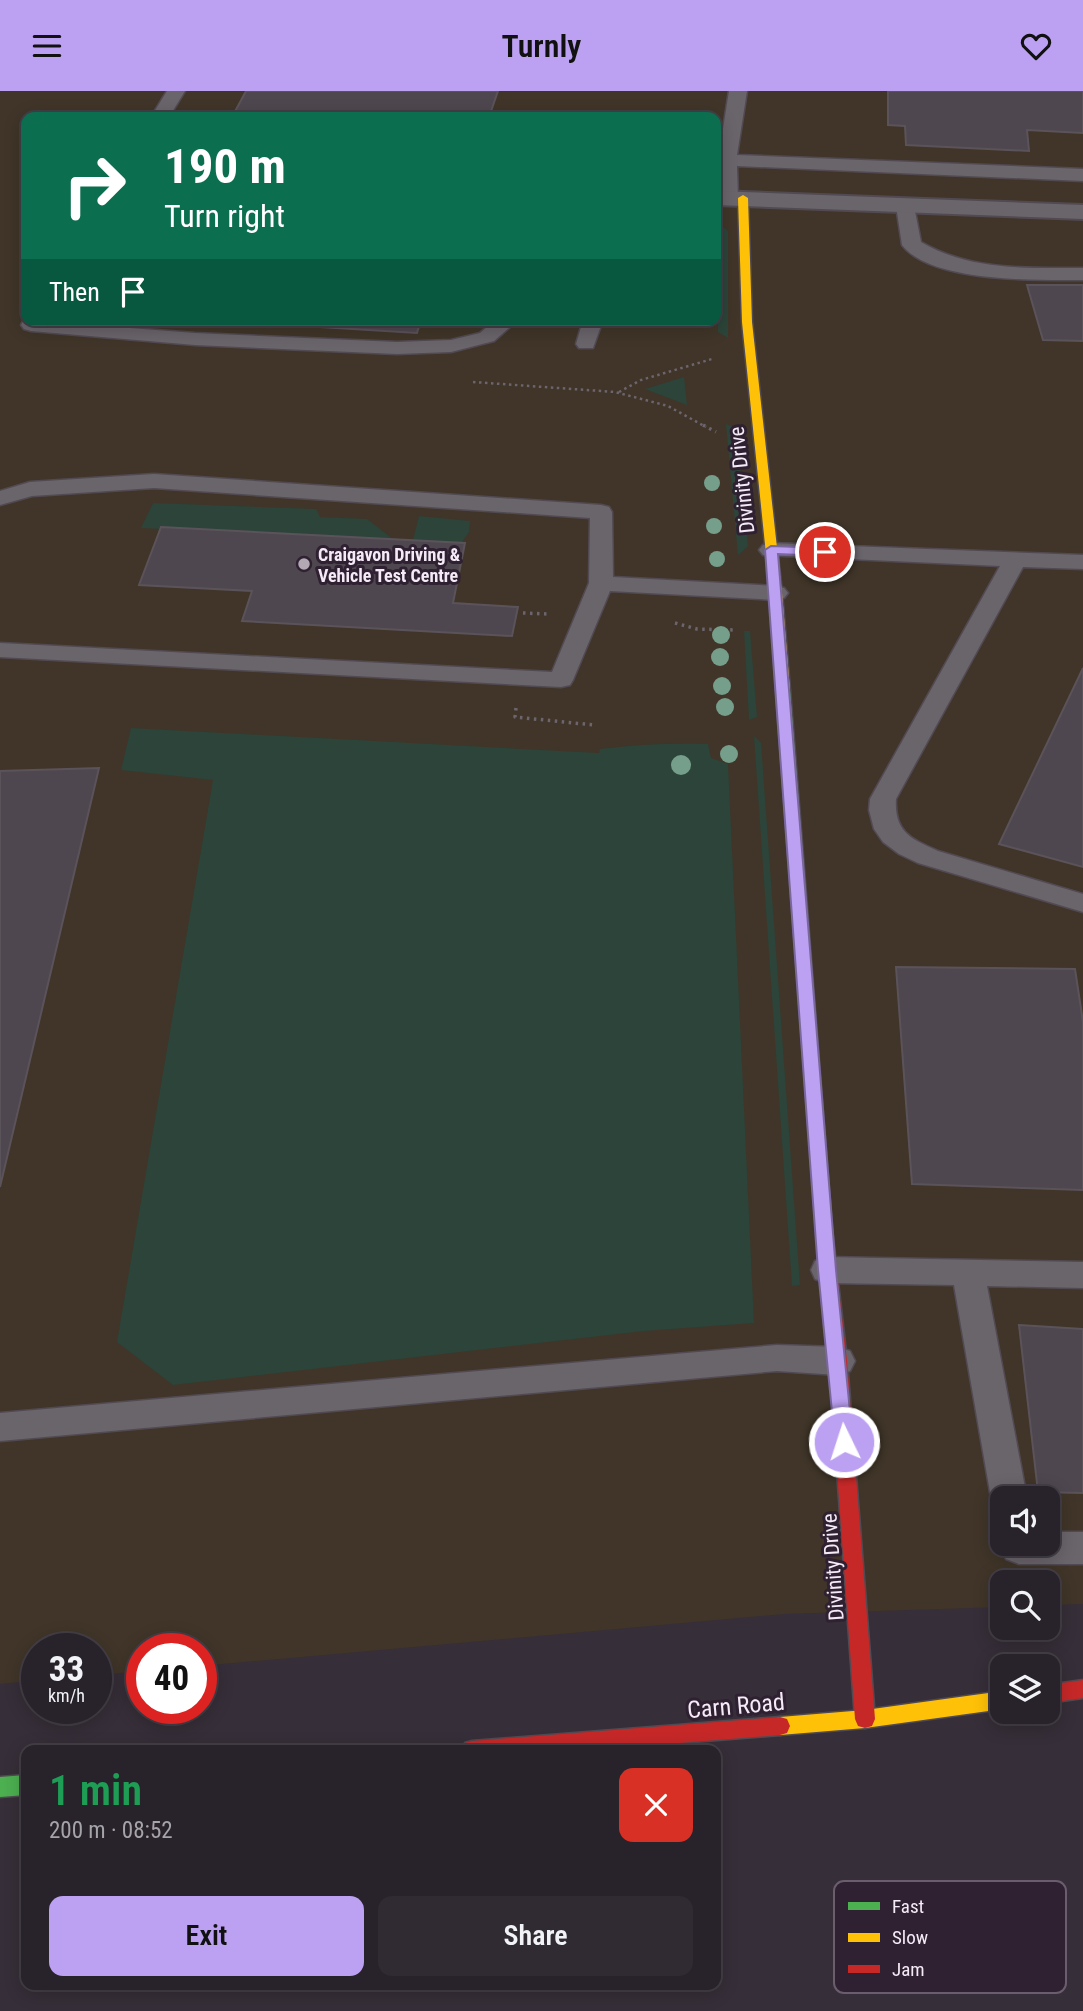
<!DOCTYPE html>
<html lang="en">
<head>
<meta charset="utf-8">
<style>
	body { margin:0; font-family:"Roboto Condensed",sans-serif; background:#302a32; color:#f1f3f6; height:100vh; display:flex; flex-direction:column; font-size:26px; white-space:nowrap }
	* { box-sizing:border-box; margin:0 }
	p { font-size:23px; color:#a5a4a8 }
	.icon { flex:none; width:38px; height:38px; fill:none; stroke:currentColor; stroke-width:2; stroke-linecap:round; stroke-linejoin:round }
	.map { position:relative; flex:1; overflow:hidden }
	.panel { position:absolute; left:21px; top:1654px; width:700px; height:245px; display:flex; flex-direction:column; background:#28222a; border-radius:14px; box-shadow:0 4px 18px #0003,0 0 0 2px #443f47 }
	.panel>* { flex:none }
	.hud { position:absolute; left:21px; top:21px; width:700px; height:214px; border-radius:14px; box-shadow:0 4px 18px #0003,0 0 0 2px #443f47; background:#0b6e4f; color:#fff; overflow:hidden }
	.buttons { position:absolute; left:990px; top:1395px; display:grid; gap:14px }
	.buttons a { display:grid; place-items:center; width:70px; height:70px; border-radius:14px; background:#28222a; box-shadow:0 4px 18px #0003,0 0 0 2px #443f47; font-size:35px }
	.speed { position:absolute; left:21px; top:1542px; display:flex; gap:14px; font-size:35px; font-weight:700; text-align:center }
	.speed>* { display:grid; place-content:center; width:91px; height:91px; border-radius:50%; background:#28222a; box-shadow:0 4px 18px #0003,0 0 0 2px #443f47; line-height:1 }
	.speed small { font-size:18px; font-weight:400 }
	.speed .limit { border:10px solid #d22; background:#fff; color:#111 }
	.pin { position:absolute; display:grid; place-items:center; width:60px; height:60px; color:#fff; margin:-30px; border:4px solid #fff; border-radius:50%; box-shadow:0 2px 7px #0007 }
	.me { position:absolute; width:77px; margin:-38px; rotate:356deg; stroke-linejoin:round; filter:drop-shadow(0 0 5px #0008) }
	.turn { display:flex; align-items:center; gap:24px; height:147px; padding:0 28px; font-size:32px }
	.turn .icon { width:91px; height:91px; stroke-width:2.5 }
	.turn b { display:block; font-size:49px; line-height:60px }
	.then { display:flex; align-items:center; height:66px; padding:0 28px; background:#0003; gap:14px; font-size:26px }
	.round { display:grid; place-items:center; flex:none; width:74px; height:74px; border-radius:14px; background:#302a32 }
	.overview { display:flex; align-items:center; justify-content:space-between; height:119px; padding:0 28px }
	h1 { font-size:42px; font-weight:600; line-height:52px; color:#1e9e55 }
	.primary-button { display:flex; gap:14px; margin-top:auto; padding:14px 28px }
	.primary-button a { flex:1; height:80px; border-radius:14px; background:#bca0f2; color:#111; font-size:28px; font-weight:600; line-height:80px; text-align:center }
	.primary-button a+a { background:#302a32; color:#f1f3f6 }
	header { display:flex; justify-content:space-between; align-items:center; height:91px; padding:0 28px; background:#bca0f2; color:#111; font-size:32px; font-weight:600 }
	.map>svg:first-child { display:block }
	.industrial { fill:#403528; fill-rule:evenodd }
	.green { fill:#2c4439 }
	.building { fill:#4f474f; stroke:#5b535a; stroke-width:2 }
	.lines { fill:none; stroke-linecap:round; stroke-linejoin:round }
	.lane-casing { stroke:#514a52; stroke-width:3 }
	.street-casing { stroke:#514a52; stroke-width:4 }
	.fast-casing { stroke:#514a52; stroke-width:3 }
	.slow-casing { stroke:#514a52; stroke-width:3 }
	.jam-casing { stroke:#514a52; stroke-width:3 }
	.path-far1 { stroke:#6c656d; stroke-width:2.5; stroke-dasharray:2.5 3.5; stroke-linecap:butt }
	.path { stroke:#6c656d; stroke-width:3.5; stroke-dasharray:2.5 4.5; stroke-linecap:butt }
	.lane { fill:#6a646b; fill-rule:evenodd }
	.street { fill:#6a646b; fill-rule:evenodd }
	.fast { fill:#4caf50; fill-rule:evenodd }
	.slow { fill:#ffc107; fill-rule:evenodd }
	.jam { fill:#c62828; fill-rule:evenodd }
	.tree { fill:#759e8b }
	.route { fill:#bca0f2; stroke:#7a689d; stroke-width:2 }
	.poi-dot { fill:#b2a9b4; stroke:#2f2032; stroke-width:2.5 }
	.labels { text-anchor:middle; dominant-baseline:central; stroke-width:6; stroke-linejoin:round; paint-order:stroke }
	.far-poi-label { font-size:18px; font-weight:bold; fill:#f5ebf7; stroke:#2f2032; text-anchor:start }
	.street-label { font-size:21px; fill:#f5ebf7; stroke:#2f2032 }
	.near-street-label { font-size:24px; fill:#f5ebf7; stroke:#2f2032 }
	.key { fill:#2f2032; stroke:#6a5d6d; stroke-width:2 }
	.key-label { font-size:19px; fill:#f5ebf7 }
</style>
</head>
<body>
<header><svg class="icon" aria-label="menu" viewBox="0 0 24 24"><path d="M4 6h16M4 12h16M4 18h16"/></svg>Turnly<svg class="icon" aria-label="heart" viewBox="0 0 24 24"><path d="M12 20l-8-8c-3-5 5-10 8-4 3-6 11-1 8 4z"/></svg></header>
<div class="map">
<svg width="1083" height="1920" viewBox="0 0 1083 1920">
	<rect width="100%" height="100%" fill="#362e38"/>
	<path class="industrial" d="M0,0H1083V1513L1048,1514V1491H1003V1516L785,1523L201,1575V1558H142V1580L96,1584V1558H37V1589L0,1593ZM26,26H716V229H26ZM1003,1407H1048V1452H1003Z"/>
	<g class="green">
		<polygon points="716,130 728,140 728,247 718,241"/>
		<polygon points="684,286 687,314 645,298"/>
		<polygon points="726,333 736,337 748,455 738,464"/>
		<polygon points="153,412 316,418 320,426 367,428 393,448 141,437"/>
		<polygon points="419,425 470,430 469,441 460,454 413,449"/>
		<polygon points="744,540 750,540 757,626 749,629"/>
		<path d="M131,637L599,662L600,658C636,653 671,652 708,653L711,667L728,673L754,1232L644,1240L173,1294L117,1251L213,689L121,679Z"/>
		<polygon points="754,645 761,652 800,1194 792,1195"/>
	</g>
	<g class="building">
		<polygon points="246,0 498,0 489,26 232,26"/>
		<polygon points="888,0 1083,0 1083,42 1027,39 1029,60 906,54 905,35 888,34"/>
		<polygon points="1027,194 1083,194 1083,250 1043,249"/>
		<polygon points="207,229 421,229 417,242"/>
		<polygon points="161,436 465,452 453,512 518,516 512,545 242,530 252,500 139,494"/>
		<polygon points="1083,577 1083,776 999,753"/>
		<polygon points="99,677 0,1096 0,680"/>
		<polygon points="896,876 1075,878 1083,931 1083,1099 912,1093"/>
		<polygon points="1019,1234 1083,1238 1083,1402 1038,1401"/>
	</g>
	<g class="lines">
		<g class="lane-casing">
			<g id="lane">
				<polygon points="167,0 185,0 169,26 151,26"/>
				<polygon points="729,0 747,0 737,64 1083,78 1083,90 737,75 738,107 736,111 722,111 720,107 718,69"/>
				<path d="M905,109L914,115L921,151C971,180 1027,177 1083,177V189C1039,189 931,192 902,154L896,115Z"/>
				<polygon points="26,225 26,229 195,242 397,251 451,249 480,242 495,229 518,229 494,250 451,261 397,263 195,254 31,240 24,238 21,234"/>
				<polygon points="583,229 603,229 593,257 579,257 576,253"/>
				<polygon points="154,383 601,414 609,416 612,421 613,486 776,495 784,497 788,502 784,507 776,509 610,500 573,589 570,594 561,596 0,566 0,552 552,581 589,492 590,427 154,397 32,405 0,414 0,400 30,391"/>
				<path d="M771,452L1083,464V478L1023,476L896,708C894,741 911,748 938,760L1083,803V821L918,772L899,763L883,751L874,738L869,719L870,708L1000,475L763,464L759,459L763,454Z"/>
				<polygon points="827,1166 1083,1171 1083,1197 987,1195 1027,1407 1003,1407 1003,1420 996,1418 991,1407 954,1194 827,1192 815,1188 811,1179 815,1170"/>
				<polygon points="777,1254 838,1256 850,1260 855,1270 850,1280 838,1284 777,1280 0,1350 0,1322"/>
				<polygon points="1048,1441 1083,1441 1083,1473 1019,1473 1006,1468 1000,1452 1003,1446 1003,1452 1048,1452"/>
			</g>
		</g>
		<g class="street-casing">
			<polygon id="street" points="716,100 1083,114 1083,128 716,114"/>
		</g>
		<g class="fast-casing">
			<g id="fast">
				<polygon points="783,595 790,599 832,1138 830,1143 818,1143 816,1138 776,599"/>
				<polygon points="26,1684 26,1704 0,1706 0,1686"/>
			</g>
		</g>
		<g class="slow-casing">
			<g id="slow">
				<polygon points="743,104 748,107 752,231 782,502 790,599 783,603 776,599 770,502 742,231 738,107"/>
				<polygon points="1003,1600 1003,1618 865,1637 780,1644 773,1642 770,1635 773,1628 780,1626 865,1619"/>
			</g>
		</g>
		<g class="jam-casing">
			<g id="jam">
				<polygon points="824,1132 830,1133 832,1138 847,1270 875,1628 872,1635 865,1637 858,1635 855,1628 829,1270 816,1138 818,1133"/>
				<polygon points="1083,1589 1083,1607 1048,1612 1048,1594"/>
				<polygon points="780,1626 787,1628 790,1635 787,1642 780,1644 592,1659 462,1659 465,1652 472,1650"/>
			</g>
		</g>
		<g class="path-far1">
			<polyline points="473,291 615,301 668,315 706,336"/>
			<polyline points="619,301 641,289 712,268"/>
		</g>
		<g class="path">
			<polyline points="703,334 716,341"/>
			<polyline points="523,522 548,523"/>
			<polyline points="675,532 697,538 736,539"/>
			<polyline points="516,617 515,626 594,634"/>
		</g>
		<use href="#lane" class="lane"/>
		<use href="#street" class="street"/>
		<use href="#fast" class="fast"/>
		<use href="#slow" class="slow"/>
		<use href="#jam" class="jam"/>
	</g>
	<g class="tree">
		<circle cx="712" cy="392" r="8"/>
		<circle cx="714" cy="435" r="8"/>
		<circle cx="717" cy="468" r="8"/>
		<circle cx="721" cy="544" r="9"/>
		<circle cx="720" cy="566" r="9"/>
		<circle cx="722" cy="595" r="9"/>
		<circle cx="725" cy="616" r="9"/>
		<circle cx="729" cy="663" r="9"/>
		<circle cx="681" cy="674" r="10"/>
	</g>
	<polygon class="route" points="771,455 825,457 831,461 825,465 778,463 836,1179 853,1351 850,1356 844,1359 837,1356 835,1351 818,1179 765,459"/>
	<circle class="poi-dot" cx="304" cy="473" r="7"/>
	<g class="labels">
		<g class="far-poi-label">
			<text x="318" y="463">Craigavon Driving &amp;<tspan x="318" dy="21">Vehicle Test Centre</tspan></text>
		</g>
		<g class="street-label">
			<text transform="translate(742 389) rotate(-96)">Divinity Drive</text>
			<text transform="translate(833 1476) rotate(-94)">Divinity Drive</text>
		</g>
		<g class="near-street-label">
			<text transform="translate(736 1615) rotate(-5)">Carn Road</text>
		</g>
	</g>
	<rect x="834" y="1790" width="232" height="112" rx="10" class="key"/>
	<rect x="848" y="1811" width="32" height="8" fill="#4caf50"/>
	<rect x="848" y="1842" width="32" height="9" fill="#ffc107"/>
	<rect x="848" y="1874" width="32" height="8" fill="#c62828"/>
	<g class="key-label">
		<text x="892" y="1822">Fast</text>
		<text x="892" y="1853">Slow</text>
		<text x="892" y="1885">Jam</text>
	</g>
</svg>
<div class="buttons">
<a><svg class="icon" aria-label="sound" viewBox="0 0 24 24"><path d="M4 9h4l5-4v14l-5-4H4zM17 9q2 3 0 6"/></svg></a>
<a><svg class="icon" aria-label="search" viewBox="0 0 24 24"><circle cx="10" cy="10" r="6"/><path d="M15 15l6 6"/></svg></a>
<a><svg class="icon" aria-label="layers" viewBox="0 0 24 24"><path d="M12 4l9 5-9 5-9-5zM3 14l9 5 9-5"/></svg></a>
</div>
<div class="speed"><div>33<small>km/h</small></div><div class="limit">40</div></div>
<div class="pin" style="left:825px;top:461px;background:#d93025"><svg class="icon" aria-label="arrive" viewBox="0 0 24 24"><path d="M6 21V4h12l-3 4 3 4H6"/></svg></div>
<svg class="me" style="left:844px;top:1351px" viewBox="-20 -20 40 40"><circle r="17" fill="#bca0f2" stroke="#fff" stroke-width="3"/><path d="M0-11L8 9 0 5-8 9z" fill="#fff"/></svg>
<div class="hud">
<div class="turn"><svg class="icon" aria-label="right" viewBox="0 0 24 24"><path d="M7 20v-9h11M14 6l5 5-5 5"/></svg><div><b>190 m</b>Turn right</div></div>
<div class="then">Then<svg class="icon" aria-label="arrive" viewBox="0 0 24 24"><path d="M6 21V4h12l-3 4 3 4H6"/></svg></div>
</div>
<section class="panel">
<div class="overview"><div><h1>1 min</h1><p>200 m · 08:52</p></div><a class="round" style="background:#d93025;color:#fff"><svg class="icon" aria-label="close" viewBox="0 0 24 24"><path d="M6 6l12 12M18 6L6 18"/></svg></a></div>
<div class="primary-button"><a>Exit</a><a>Share</a></div>
</section>
</div>
</body>
</html>
